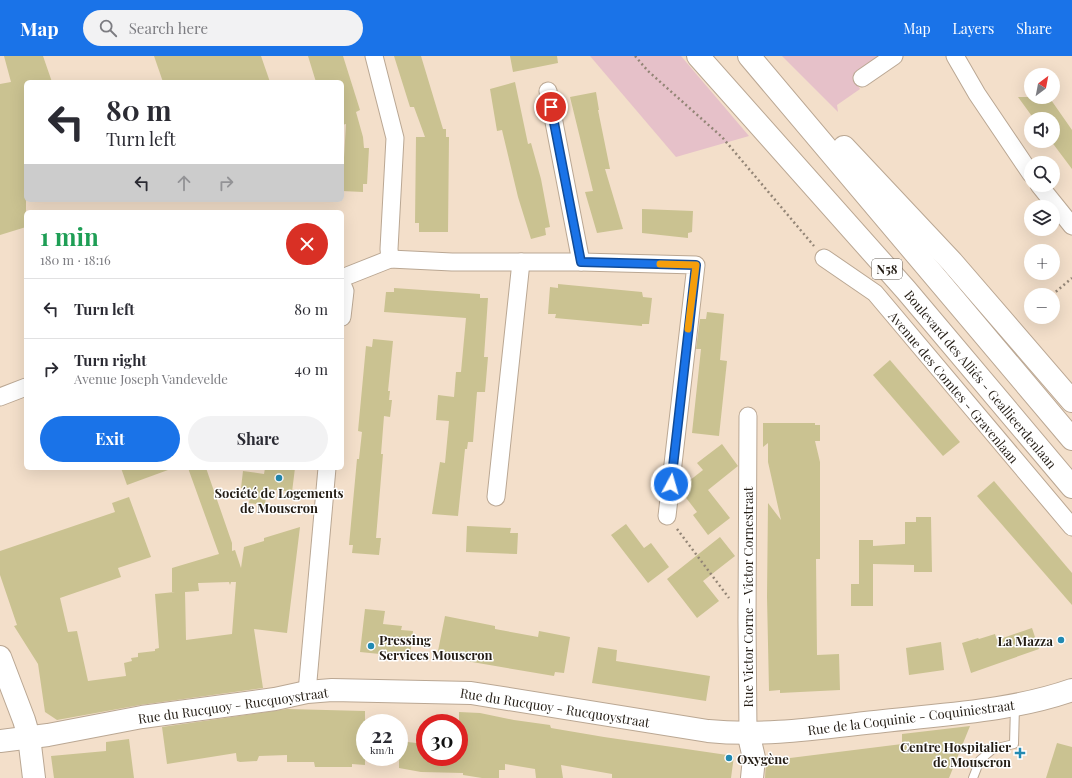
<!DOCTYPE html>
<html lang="en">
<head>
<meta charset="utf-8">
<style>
	body { margin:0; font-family:"Playfair Display",serif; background:#f2f2f3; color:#2b2b33; height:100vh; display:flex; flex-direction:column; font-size:15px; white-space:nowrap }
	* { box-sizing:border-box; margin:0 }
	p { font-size:13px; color:#7c7c81 }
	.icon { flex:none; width:22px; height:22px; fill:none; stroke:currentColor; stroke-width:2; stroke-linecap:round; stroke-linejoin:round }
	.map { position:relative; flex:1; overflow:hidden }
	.panel { position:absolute; left:24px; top:154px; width:320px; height:260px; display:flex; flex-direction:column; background:#fff; border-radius:6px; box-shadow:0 4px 16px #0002 }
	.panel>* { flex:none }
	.hud { position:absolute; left:24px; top:24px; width:320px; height:122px; border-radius:6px; box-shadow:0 4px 16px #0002; background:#fff; color:#2b2b33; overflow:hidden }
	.needle { width:26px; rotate:32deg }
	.fabs { position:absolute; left:1024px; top:12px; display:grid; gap:8px }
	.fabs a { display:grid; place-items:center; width:36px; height:36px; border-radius:50%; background:#fff; box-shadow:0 4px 16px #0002; font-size:20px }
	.speed { position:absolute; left:356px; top:658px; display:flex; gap:8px; font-size:20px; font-weight:700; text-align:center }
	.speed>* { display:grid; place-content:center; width:52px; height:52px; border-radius:50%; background:#fff; box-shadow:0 4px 16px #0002; line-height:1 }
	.speed small { font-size:10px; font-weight:400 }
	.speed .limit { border:6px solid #d22; background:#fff; color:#111 }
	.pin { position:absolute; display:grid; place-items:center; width:34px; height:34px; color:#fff; margin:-17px; border:2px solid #fff; border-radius:50%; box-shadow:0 1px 4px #0007 }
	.me { position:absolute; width:44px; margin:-22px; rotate:6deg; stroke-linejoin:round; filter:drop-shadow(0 0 3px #0008) }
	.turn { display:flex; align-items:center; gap:14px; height:84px; padding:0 16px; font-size:18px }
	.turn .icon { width:52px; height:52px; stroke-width:2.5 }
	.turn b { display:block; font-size:28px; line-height:34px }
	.lanes { display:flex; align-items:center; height:38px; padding:0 16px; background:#0003; justify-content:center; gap:20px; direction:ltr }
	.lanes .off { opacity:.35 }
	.round { display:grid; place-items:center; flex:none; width:42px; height:42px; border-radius:21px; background:#f2f2f3 }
	.summary { display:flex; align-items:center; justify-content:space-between; height:68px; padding:0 16px }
	h1 { font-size:24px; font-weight:700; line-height:30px; color:#1e9e55 }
	.cta { display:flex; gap:8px; margin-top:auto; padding:8px 16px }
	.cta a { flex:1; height:46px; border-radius:24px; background:#1a73e8; color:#fff; font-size:16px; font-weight:700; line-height:46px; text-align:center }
	.cta a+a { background:#f2f2f3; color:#2b2b33 }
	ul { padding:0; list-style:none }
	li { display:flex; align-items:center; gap:12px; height:60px; padding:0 16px; border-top:1px solid #e1e1e2 }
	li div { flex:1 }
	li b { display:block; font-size:15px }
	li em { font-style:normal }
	header { display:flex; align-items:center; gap:24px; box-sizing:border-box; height:56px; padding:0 20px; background:#1a73e8; color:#fff }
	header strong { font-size:19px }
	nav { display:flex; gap:22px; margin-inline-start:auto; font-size:14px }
	.search { width:280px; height:36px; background:#f2f2f3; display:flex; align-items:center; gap:10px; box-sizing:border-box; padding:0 14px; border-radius:22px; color:#7c7c81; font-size:15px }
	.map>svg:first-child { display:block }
	.green { fill:#e6c1c9 }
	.building { fill:#cac291; fill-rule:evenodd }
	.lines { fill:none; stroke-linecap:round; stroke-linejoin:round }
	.lane-casing { stroke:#baa793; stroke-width:10 }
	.street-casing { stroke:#baa793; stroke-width:19 }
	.secondary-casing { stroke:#baa793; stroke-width:24 }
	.highway-casing { stroke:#baa793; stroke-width:24 }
	.path { stroke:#938576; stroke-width:2.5; stroke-dasharray:2 3; stroke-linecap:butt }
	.lane { stroke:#fff; stroke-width:8 }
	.street { stroke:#fff; stroke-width:17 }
	.secondary { stroke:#fff; stroke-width:22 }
	.highway { stroke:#fff; stroke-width:22 }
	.route-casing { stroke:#114b97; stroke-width:10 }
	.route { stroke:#1a73e8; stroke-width:7 }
	.slow { stroke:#f59e0b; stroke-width:7 }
	.poi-dot { fill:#228ab2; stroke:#fff; stroke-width:1.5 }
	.labels { text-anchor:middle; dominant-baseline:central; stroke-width:3; stroke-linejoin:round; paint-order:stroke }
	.shield { fill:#fff; stroke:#66615b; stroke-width:1 }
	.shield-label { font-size:12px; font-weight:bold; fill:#241d15 }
	.street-label { font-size:13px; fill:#241d15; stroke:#fff }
	.poi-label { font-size:13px; font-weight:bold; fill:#241d15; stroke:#fff; text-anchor:start }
</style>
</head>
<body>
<header>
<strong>Map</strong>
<div class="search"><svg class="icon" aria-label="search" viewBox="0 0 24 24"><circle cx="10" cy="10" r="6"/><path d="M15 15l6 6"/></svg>Search here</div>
<nav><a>Map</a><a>Layers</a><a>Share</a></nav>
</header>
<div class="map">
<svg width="1072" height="722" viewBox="0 0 1072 722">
	<rect width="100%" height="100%" fill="#f3dfca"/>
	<g class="green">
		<polygon points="590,0 681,0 749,80 676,101"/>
		<polygon points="782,0 880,0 853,20 860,33 837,49 838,56"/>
	</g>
	<g class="building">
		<polygon points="4,0 43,0 52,26 26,26 26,171 0,179 0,28 11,26"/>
		<polygon points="154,0 261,0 270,26 163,26"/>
		<polygon points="308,0 343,0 360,54 356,56 363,81 364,92 369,92 367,128 363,128 363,136 342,135 346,68 342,69 342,26 316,26"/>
		<polygon points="394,0 421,0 443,73 446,73 446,81 449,81 448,176 419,176 419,167 415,167 416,81 425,81 414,51 410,51"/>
		<polygon points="510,0 557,0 558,7 513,16"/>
		<polygon points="515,26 528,88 531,87 541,123 550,171 545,172 546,179 531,183 518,141 502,74 497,75 490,33"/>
		<polygon points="596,36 599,54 598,54 610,113 605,113 623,173 597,177 585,136 593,135 570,41"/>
		<polygon points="1018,41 1049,41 1072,74 1072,113 1051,85 1053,85 1053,63 1034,63"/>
		<polygon points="642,153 693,155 692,176 688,177 688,182 642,177"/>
		<polygon points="558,228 642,236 643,241 652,242 649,268 642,268 642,270 555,262 556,258 548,258 550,231 558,232"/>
		<polygon points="394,232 480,238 480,242 488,242 484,301 488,301 485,336 477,336 473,386 468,386 467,393 465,393 458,460 432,458 440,406 445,407 449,365 436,364 438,339 454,341 456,316 461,316 466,262 384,256 386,236 394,236"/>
		<polygon points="707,256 724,258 720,304 727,305 719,380 692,377 701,293 696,293 700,263 706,263"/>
		<polygon points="373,283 393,285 388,335 390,335 389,344 392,344 390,361 384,360 381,398 383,398 376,482 381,482 379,499 352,497 353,489 349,489 357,403 359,403 362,376 358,375 366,290 372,291"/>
		<polygon points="890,304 960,386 943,400 873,319"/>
		<polygon points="763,367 815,367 815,369 820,369 820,385 815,385 820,406 820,503 816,503 817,599 839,598 840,634 780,637 780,634 769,635 767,541 768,447 781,464 768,406 768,387 763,391"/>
		<polygon points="722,388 738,410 708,434 730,462 708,479 693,459 697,456 680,434 680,432 703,414 697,407"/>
		<polygon points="121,412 168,412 168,414 127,429"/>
		<path d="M188,412H206L232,487V495L235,494L241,512L244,491L264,485V482L300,471L287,577L254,573L263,632L140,649L57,664L45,656L38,608L14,570L17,569L0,519V495L115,456L112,447L129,441L151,501L118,512L121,521L60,542L68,576L77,575L88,625L126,620L124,607L132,605L131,602L138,601V597L155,595V593L159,592L155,538L175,536H172V512L219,498ZM229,526L230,529L231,526H236L232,578L186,584L185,536L199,535L198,527Z"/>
		<polygon points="265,412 295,412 292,436 267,433 265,449 249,447 251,434 241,432 243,415 264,418"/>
		<polygon points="994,425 1072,517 1072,549 977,440"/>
		<polygon points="916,461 931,461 932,516 914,516 914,509 873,508 873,550 851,550 851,528 859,528 859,484 873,484 873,490 905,488 905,466 916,466"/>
		<polygon points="626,468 644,492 651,487 669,511 648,527 611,479"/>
		<polygon points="467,470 511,472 510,477 518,477 517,498 466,496"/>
		<polygon points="720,481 735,500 703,525 719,545 697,562 667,523"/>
		<polygon points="365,553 385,555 383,568 402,570 401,574 413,575 410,601 360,596"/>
		<polygon points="445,560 495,570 495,573 538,581 539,575 570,581 564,617 555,616 554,620 437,600"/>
		<polygon points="1032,572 1039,593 971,617 962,587 978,582 979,583 995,578 997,584"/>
		<polygon points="941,586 944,614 909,619 906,592"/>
		<polygon points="598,591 617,594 616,605 710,620 706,645 592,627"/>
		<polygon points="287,653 365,655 365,709 352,708 352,711 315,711 314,706 287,706 287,699 259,700 257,705 240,706 237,705 236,697 167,708 162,671"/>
		<polygon points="459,656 480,657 514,664 550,669 551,672 604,681 734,700 731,722 612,722 612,718 561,709 563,722 536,722 535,713 505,708 505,714 499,714 499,722 482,722 463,719 463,717 421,716 399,712 399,685 425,688 425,701 459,701"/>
		<polygon points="970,670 949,722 765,722 766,705 902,688 902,678"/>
		<polygon points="129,683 134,722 54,722 51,700 106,695 106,686"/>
		<polygon points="1057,687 1072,691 1072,722 1046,722"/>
	</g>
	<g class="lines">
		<g class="lane-casing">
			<polyline id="lane" points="973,722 980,704 993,693 1014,688 1015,650"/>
		</g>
		<g class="street-casing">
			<g id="street">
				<polyline points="374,0 395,82 389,193 390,203"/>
				<polyline points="955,0 977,38 1031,118"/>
				<polyline points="862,22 894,0"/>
				<polyline points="548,35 581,206"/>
				<polyline points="1039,129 1072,170"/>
				<polyline points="824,202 875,237 1072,471"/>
				<polyline points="342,222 390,203 452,206 581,206 696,209 667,460"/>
				<polyline points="342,228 345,235 342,261"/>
				<polyline points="0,341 26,331"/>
				<polyline points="496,441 521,206"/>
				<polyline points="307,636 327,412"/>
				<polyline points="748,676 747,565 748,360"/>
			</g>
		</g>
		<g class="secondary-casing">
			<g id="secondary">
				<polyline points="0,601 24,664 29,681 34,722"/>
				<polyline points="748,676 754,702 752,722"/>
				<path d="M0,685L48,679L142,661L275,643L307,636L332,634L471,637L708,675C767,681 826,671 884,665C946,658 1012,655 1072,634"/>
			</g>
		</g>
		<g class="highway-casing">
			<g id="highway">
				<polyline points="698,0 906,234 1072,431"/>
				<polyline points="749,0 1072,383"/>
				<polyline points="844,91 952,206 1072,345"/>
			</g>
		</g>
		<g class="path">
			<polyline points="635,0 648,15 722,81 814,190"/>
			<polyline points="1052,239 1072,222"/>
			<polyline points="677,473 729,542"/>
		</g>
		<use href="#lane" class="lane"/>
		<use href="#street" class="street"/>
		<use href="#secondary" class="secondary"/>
		<use href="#highway" class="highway"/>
	</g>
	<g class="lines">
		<g class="route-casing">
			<polyline id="route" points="551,51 581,206 696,209 671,428"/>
		</g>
		<use href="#route" class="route"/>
		<polyline class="slow" points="660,208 696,209 688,273"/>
	</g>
	<g class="poi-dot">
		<circle cx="279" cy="422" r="4"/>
		<circle cx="1061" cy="584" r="4"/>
		<circle cx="371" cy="590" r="4"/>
		<path d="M1018 691h4v4h4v4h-4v4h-4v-4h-4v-4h4z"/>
		<circle cx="729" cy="702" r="4"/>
	</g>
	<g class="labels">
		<rect class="shield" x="872" y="203" width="30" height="20" rx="3"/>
		<g class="shield-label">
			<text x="887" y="213">N58</text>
		</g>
		<g class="street-label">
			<text transform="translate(981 323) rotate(50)">Boulevard des Alliés - Geallieerdenlaan</text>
			<text transform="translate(954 331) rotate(50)">Avenue des Comtes - Gravenlaan</text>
			<text transform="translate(747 541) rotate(-90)">Rue Victor Corne - Victor Cornestraat</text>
			<text transform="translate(233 649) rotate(-8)">Rue du Rucquoy - Rucquoystraat</text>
			<text transform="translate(555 651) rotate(9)">Rue du Rucquoy - Rucquoystraat</text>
			<text transform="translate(911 661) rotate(-7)">Rue de la Coquinie - Coquiniestraat</text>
		</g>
		<g class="poi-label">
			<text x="279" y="436" text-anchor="middle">Société de Logements<tspan x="279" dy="15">de Mouscron</tspan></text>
			<text x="379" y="583">Pressing<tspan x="379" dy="15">Services Mouscron</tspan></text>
			<text x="1053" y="584" text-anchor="end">La Mazza</text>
			<text x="1011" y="690" text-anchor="end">Centre Hospitalier<tspan x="1011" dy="15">de Mouscron</tspan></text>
			<text x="737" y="702">Oxygène</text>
		</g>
	</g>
</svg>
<div class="fabs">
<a><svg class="needle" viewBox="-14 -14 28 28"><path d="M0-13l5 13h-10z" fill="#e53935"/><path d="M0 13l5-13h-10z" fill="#7c7c81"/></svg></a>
<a><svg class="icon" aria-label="sound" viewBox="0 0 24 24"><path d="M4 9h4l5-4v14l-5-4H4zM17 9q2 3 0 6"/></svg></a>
<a><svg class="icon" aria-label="search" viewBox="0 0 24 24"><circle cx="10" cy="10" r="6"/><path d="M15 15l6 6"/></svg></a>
<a><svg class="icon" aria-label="layers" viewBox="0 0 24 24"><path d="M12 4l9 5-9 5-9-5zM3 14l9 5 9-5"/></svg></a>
<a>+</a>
<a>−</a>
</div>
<div class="speed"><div>22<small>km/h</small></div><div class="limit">30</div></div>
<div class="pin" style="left:551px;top:51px;background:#d93025"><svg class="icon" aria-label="arrive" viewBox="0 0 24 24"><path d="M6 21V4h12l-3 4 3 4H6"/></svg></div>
<svg class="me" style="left:671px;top:428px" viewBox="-20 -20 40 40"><circle r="17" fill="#1a73e8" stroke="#fff" stroke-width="3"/><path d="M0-11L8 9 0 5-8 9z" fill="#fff"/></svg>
<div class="hud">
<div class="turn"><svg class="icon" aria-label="left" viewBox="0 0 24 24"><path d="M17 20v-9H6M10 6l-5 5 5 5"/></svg><div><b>80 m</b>Turn left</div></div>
<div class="lanes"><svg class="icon" aria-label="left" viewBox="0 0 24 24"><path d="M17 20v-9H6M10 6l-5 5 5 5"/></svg><svg class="icon off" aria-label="ahead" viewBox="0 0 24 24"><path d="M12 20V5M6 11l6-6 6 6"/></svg><svg class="icon off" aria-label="right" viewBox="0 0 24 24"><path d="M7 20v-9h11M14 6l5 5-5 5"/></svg></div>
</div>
<section class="panel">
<div class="summary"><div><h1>1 min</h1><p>180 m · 18:16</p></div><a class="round" style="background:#d93025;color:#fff"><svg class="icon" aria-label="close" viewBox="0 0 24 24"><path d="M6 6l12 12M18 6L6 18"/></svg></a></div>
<ul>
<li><svg class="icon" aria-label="left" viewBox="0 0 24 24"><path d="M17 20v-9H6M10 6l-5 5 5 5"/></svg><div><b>Turn left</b></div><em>80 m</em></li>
<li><svg class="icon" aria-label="right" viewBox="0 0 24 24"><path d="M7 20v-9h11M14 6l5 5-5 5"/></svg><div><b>Turn right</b><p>Avenue Joseph Vandevelde</p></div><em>40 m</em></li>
</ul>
<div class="cta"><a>Exit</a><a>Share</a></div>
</section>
</div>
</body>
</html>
